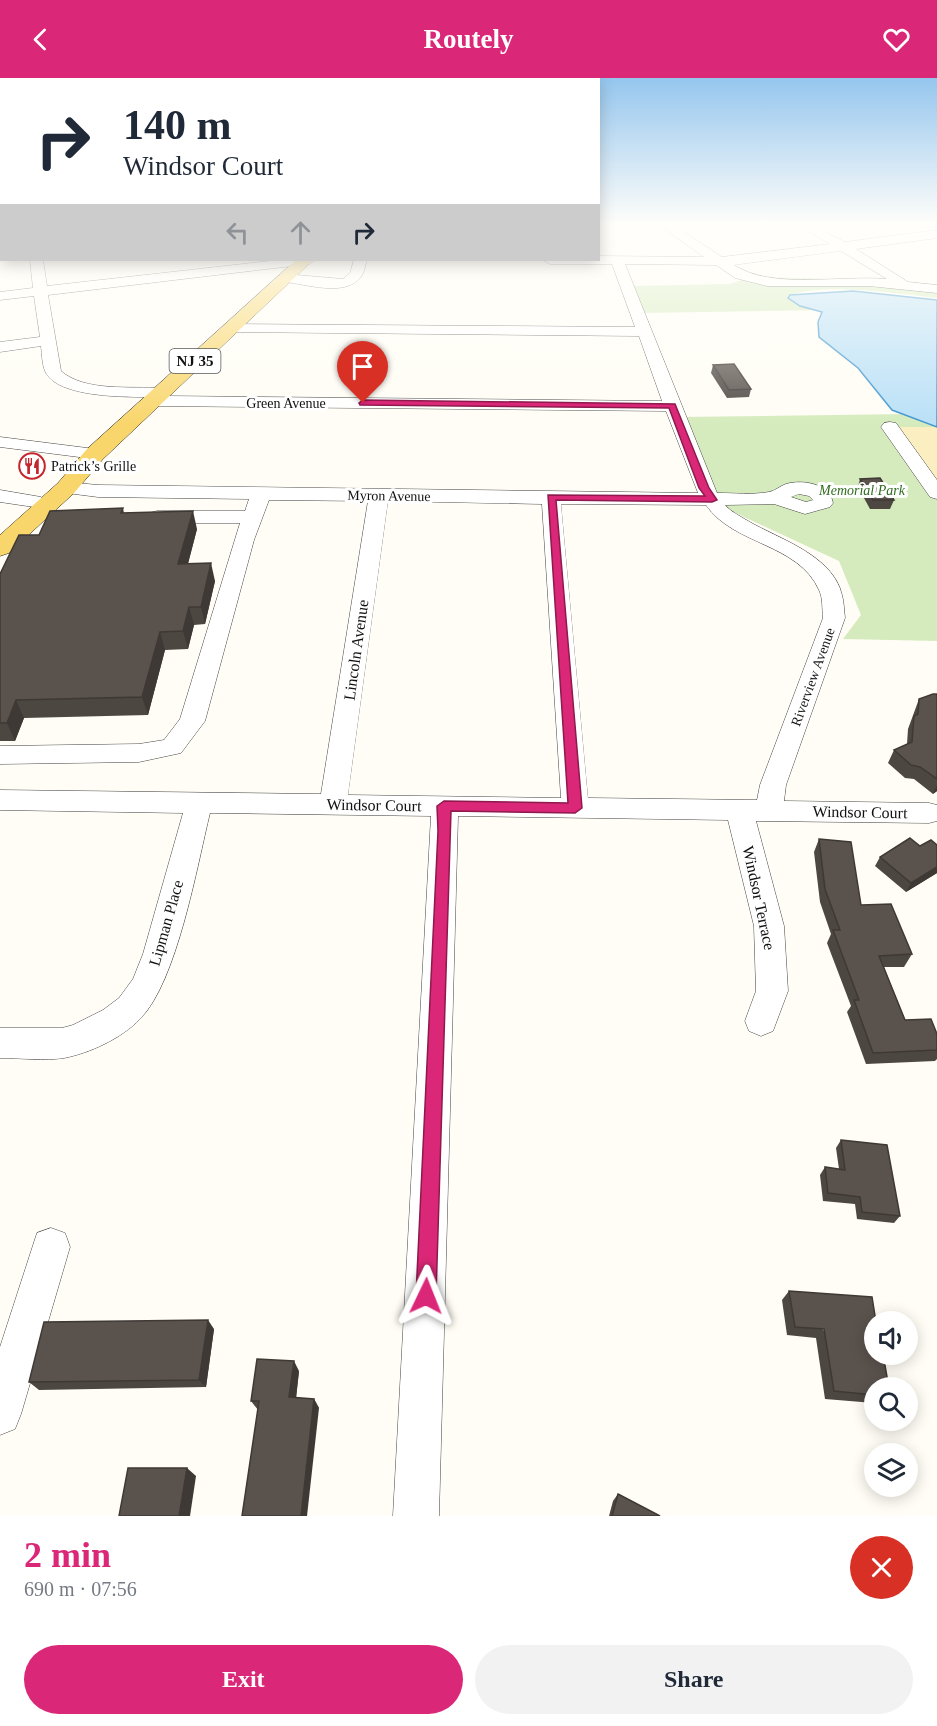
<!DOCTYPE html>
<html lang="en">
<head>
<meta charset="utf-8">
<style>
	body { margin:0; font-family:"Times New Roman",serif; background:#f2f2f3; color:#1f2937; height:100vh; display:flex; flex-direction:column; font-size:22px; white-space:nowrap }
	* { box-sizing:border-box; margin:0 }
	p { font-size:20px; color:#747a83 }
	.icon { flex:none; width:33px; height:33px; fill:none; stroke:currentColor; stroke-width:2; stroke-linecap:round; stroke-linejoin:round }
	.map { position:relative; height:1438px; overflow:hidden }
	.drawer { display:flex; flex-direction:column; background:#fff; flex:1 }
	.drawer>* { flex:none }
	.top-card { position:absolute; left:0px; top:0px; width:600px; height:183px; box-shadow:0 3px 15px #0003; background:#fff; color:#1f2937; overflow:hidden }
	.controls { position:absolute; left:864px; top:1233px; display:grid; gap:12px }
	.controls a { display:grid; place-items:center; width:54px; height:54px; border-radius:50%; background:#fff; box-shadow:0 3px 15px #0003; font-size:30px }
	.pin { position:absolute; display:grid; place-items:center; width:51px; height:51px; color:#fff; margin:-62px -26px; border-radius:50% 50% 50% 0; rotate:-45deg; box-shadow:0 0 6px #0007 }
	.pin .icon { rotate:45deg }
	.me { position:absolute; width:66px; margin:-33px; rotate:2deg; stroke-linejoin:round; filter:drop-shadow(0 0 4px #0008) }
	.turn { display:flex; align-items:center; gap:21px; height:126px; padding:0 24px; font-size:27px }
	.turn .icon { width:78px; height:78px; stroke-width:2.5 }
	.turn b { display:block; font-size:42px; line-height:51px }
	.lanes { display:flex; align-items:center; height:57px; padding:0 24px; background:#0003; justify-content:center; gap:30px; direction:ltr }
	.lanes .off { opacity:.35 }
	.round { display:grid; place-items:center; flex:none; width:63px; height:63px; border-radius:32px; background:#f2f2f3 }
	.head { display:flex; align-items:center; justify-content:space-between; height:102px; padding:0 24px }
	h1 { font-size:36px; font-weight:800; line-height:45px; color:#db2777 }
	.primary-button { display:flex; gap:12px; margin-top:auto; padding:12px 24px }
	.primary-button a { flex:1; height:69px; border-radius:36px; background:#db2777; color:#fff; font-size:24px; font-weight:800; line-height:69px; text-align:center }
	.primary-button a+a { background:#f2f2f3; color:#1f2937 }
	header { display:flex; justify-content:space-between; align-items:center; height:78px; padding:0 24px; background:#db2777; color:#fff; font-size:27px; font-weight:800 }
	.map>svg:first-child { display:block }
	.green { fill:#d5ebbd }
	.sand { fill:#fbeec1 }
	.water { fill:#b9e0f7; stroke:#3f96cf; stroke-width:1.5 }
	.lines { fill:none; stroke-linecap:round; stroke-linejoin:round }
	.minor-casing { stroke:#444; stroke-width:1 }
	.major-casing { stroke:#222; stroke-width:1 }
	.minor { fill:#fff; fill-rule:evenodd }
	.major { fill:#f9d66b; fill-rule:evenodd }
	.wall { fill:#4d4742 }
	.shaded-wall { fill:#3f3936 }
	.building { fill:#5a524d; stroke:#3f3936; stroke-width:1.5 }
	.route { fill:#db2777; stroke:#8e194d; stroke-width:1.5 }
	.labels { text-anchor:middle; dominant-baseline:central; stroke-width:6; stroke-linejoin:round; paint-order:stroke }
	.far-street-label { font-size:14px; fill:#111; stroke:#fff }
	.far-poi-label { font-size:14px; fill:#111; stroke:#fff; text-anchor:start }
	.far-park-label { font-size:14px; font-style:italic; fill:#2f6b1f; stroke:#fff }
	.shield { fill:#fff; stroke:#585858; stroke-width:1.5 }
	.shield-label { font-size:15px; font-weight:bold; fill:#111 }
	.street-label { font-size:16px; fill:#111; stroke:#fff }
</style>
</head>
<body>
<header><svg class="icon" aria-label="back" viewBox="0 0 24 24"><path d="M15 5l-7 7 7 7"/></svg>Routely<svg class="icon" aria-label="heart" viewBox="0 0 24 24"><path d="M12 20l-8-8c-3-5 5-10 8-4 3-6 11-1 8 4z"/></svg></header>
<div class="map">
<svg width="937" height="1438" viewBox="0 0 937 1438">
	<rect width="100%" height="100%" fill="#fffdf5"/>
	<g class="green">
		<path d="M750,199L847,201L937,211V220C905,216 812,203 788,219L803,227L826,232L638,235L628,208L730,206Z"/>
		<polygon points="909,336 937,343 937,563 843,561 861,537 839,483 714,425 679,339"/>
	</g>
	<polygon class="sand" points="895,349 937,349 937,407"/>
	<polygon class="water" points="853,213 937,222 937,349 892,332 858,290 819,259 818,244 822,234 800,228 788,220 790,217"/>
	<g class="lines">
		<g class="minor-casing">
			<g id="minor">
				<path d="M659,147H673L722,179L830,166L798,147H812L845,164L937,152V160L856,171L908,204L937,207V215L869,208H767L735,200L716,187L625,186L717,415C734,415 753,417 769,414C775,413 780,408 786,406C803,401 830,406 833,425L830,429L805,436L774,426L725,427C731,434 740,438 748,443C779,461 833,477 842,517C844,524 844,532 845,540L786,707L784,723L929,725L937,727V743L929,745L756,743L784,848L788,913L773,953L761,958L749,953L745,943L756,913L754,848L728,742L458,738L439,1438H393L431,738L210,735C197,788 177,904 140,941C122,960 90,975 64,980C44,983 21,980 0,980V950H62L73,947L103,932L119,920L133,901L143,876L183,735L0,732V712L321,716L368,423L269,422L254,462L205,643L181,675L139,684L0,686V668L139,666L164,662L180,641L240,445H157L150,443L147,439L150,435L157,433H245L249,421L98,419L59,414L56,410L59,406L66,404L98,407L698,415L666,333L153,328L145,323L148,319C123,319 59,319 46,295C42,288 42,276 41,268L0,274V264L40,259L34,218L0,222V214L33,210L30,182H43L47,208L279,182H315L309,186L48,217L61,293C85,314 131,308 161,310L167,311L169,315L167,318L662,323L639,258L231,254L224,250L231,246L635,249L612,186H550L543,182H598V178L704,179ZM841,173L887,201C842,197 771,212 734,187ZM799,416L809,418L813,422L806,424L791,419ZM388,423L542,426L561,720L348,717ZM561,426L706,427C733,467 798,465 819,512C823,520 822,531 823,540L760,707L757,722L588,720Z"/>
				<path d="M354,182H367C365,188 364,196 360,200C344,219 306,206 285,204L278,200L285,196L343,201L350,195Z"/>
				<polygon points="890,344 896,345 937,402 937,421 930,419 881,349 884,345"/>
				<polygon points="0,359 95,371 101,372 104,376 101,380 95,381 0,369"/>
				<polygon points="0,412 41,419 44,423 41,427 34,429 0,424"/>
				<polygon points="51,1150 65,1155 70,1169 21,1336 15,1351 0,1357 0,1269 37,1155"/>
			</g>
		</g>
		<g class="major-casing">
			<polygon id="major" points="296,182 313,182 103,381 74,415 9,475 0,478 0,457 58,405 87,371"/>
		</g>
		<use href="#minor" class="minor"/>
		<use href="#major" class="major"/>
	</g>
	<g class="wall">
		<polygon points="713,287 751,311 749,319 727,320 711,295"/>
		<polygon points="860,401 894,422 890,431 870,431 858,409"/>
		<polygon points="123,430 124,435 197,451 188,486 215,503 205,546 194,547 188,571 165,572 148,637 24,640 15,663 0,663 0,496 39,457"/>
		<polygon points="937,616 937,713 933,716 914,701 905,700 888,685 894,672 907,666 908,651 919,621"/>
		<polygon points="819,761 861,827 912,876 904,889 884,889 905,942 937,956 937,981 935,983 866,986 847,934 851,928 827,865 831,856 820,824 814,774"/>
		<polygon points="937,767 937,795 906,814 875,788 880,779 920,768"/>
		<polygon points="841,1062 900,1138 894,1145 857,1141 855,1126 823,1123 820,1097 825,1089 839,1091 836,1070"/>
		<polygon points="789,1213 874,1310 874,1325 825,1321 816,1260 787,1257 782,1222"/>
		<polygon points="214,1251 206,1309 39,1312 29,1304"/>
		<polygon points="299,1293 296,1320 314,1321 319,1330 258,1332 251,1323"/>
		<polygon points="618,1416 660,1438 609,1438 613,1423"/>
	</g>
	<g class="shaded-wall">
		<polygon points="193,433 197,451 183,504 178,486"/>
		<polygon points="211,485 215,503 205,546 201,529"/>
		<polygon points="189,529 194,547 188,571 183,553"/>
		<polygon points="160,554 165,572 148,637 142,619"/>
		<polygon points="16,622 24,640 15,663 7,645"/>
		<polygon points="937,707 937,713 933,716"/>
		<polygon points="937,789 937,795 906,814 911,805"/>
		<polygon points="208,1242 214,1251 206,1309 199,1302"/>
		<polygon points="294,1283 299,1293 295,1329 289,1319"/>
		<polygon points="314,1321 319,1330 307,1438 301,1438"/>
		<polygon points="187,1390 196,1398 190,1438 179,1438"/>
	</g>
	<g class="building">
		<polygon points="734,286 751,311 729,312 713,287"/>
		<polygon points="880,400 894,422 873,422 860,401"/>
		<polygon points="123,430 121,435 193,433 178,486 211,485 201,529 189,529 183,553 160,554 142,619 16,622 7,645 0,645 0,496 19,457 39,457 50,433"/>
		<polygon points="933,616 937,616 937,701 920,689 911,687 894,672 912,664 914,638 918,636 919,621"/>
		<polygon points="910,760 920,768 931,762 937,767 937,789 911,805 880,779"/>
		<polygon points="819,761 851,764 861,827 891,826 912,876 879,878 905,942 931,941 937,956 937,972 873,975 854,922 859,922 833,852 840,852 825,811"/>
		<polygon points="841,1062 887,1067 900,1138 862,1134 860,1119 828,1115 825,1089 845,1092"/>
		<polygon points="789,1213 872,1219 876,1244 874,1244 874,1276 883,1276 889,1310 874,1310 874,1317 834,1313 824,1251 795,1249"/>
		<polygon points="208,1242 199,1302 29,1304 44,1244"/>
		<polygon points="257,1281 294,1283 289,1319 314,1321 301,1438 242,1438 259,1323 251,1323"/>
		<polygon points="128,1390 187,1390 179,1438 119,1438"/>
		<polygon points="618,1416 660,1438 612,1438"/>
	</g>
	<linearGradient id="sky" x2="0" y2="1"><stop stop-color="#95c6ee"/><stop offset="0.42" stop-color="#fffefa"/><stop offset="1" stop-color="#fffefa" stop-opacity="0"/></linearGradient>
	<rect width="937" height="348" fill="url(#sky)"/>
	<polygon class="route" points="363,322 675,326 709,410 717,422 712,424 556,422 582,730 575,735 451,733 436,1218 433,1225 426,1228 419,1225 416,1218 438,753 437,728 444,723 568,725 548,417 705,418 699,410 669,330 360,327 359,325"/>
	<defs>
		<g id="restaurant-ring" transform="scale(1.35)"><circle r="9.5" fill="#fff" stroke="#c4262e" stroke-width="1.5"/><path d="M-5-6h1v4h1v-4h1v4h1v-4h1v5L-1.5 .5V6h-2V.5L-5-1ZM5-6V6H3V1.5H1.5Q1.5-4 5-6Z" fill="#c4262e"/></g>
	</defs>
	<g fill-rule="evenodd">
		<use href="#restaurant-ring" x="32" y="388"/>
	</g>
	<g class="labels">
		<g class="far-street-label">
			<text x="286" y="325">Green Avenue</text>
			<text transform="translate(389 418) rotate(1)">Myron Avenue</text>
			<text transform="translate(813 599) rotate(-70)">Riverview Avenue</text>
		</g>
		<g class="far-poi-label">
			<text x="51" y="388">Patrick’s Grille</text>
		</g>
		<g class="far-park-label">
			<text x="862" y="412">Memorial Park</text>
		</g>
		<rect class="shield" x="169.5" y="271" width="51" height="24" rx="4.5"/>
		<g class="shield-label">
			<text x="195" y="283">NJ 35</text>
		</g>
		<g class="street-label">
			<text transform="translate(356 572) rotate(-82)">Lincoln Avenue</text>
			<text transform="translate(374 727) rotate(1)">Windsor Court</text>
			<text transform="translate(860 734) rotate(1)">Windsor Court</text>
			<text transform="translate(759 820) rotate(78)">Windsor Terrace</text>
			<text transform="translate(166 845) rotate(-74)">Lipman Place</text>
		</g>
	</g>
</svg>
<div class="controls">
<a><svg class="icon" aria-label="sound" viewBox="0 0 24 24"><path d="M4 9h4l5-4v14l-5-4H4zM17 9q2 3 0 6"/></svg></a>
<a><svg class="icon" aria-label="search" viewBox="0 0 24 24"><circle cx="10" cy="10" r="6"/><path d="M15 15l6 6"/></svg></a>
<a><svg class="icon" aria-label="layers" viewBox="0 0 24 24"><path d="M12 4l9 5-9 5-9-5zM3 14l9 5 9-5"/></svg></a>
</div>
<div class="pin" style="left:363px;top:325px;background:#d93025"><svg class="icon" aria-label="arrive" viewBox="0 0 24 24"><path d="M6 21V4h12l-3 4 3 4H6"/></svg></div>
<svg class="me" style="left:426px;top:1218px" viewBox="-20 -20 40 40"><path d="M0-17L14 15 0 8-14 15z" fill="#db2777" stroke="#fff" stroke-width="4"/></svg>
<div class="top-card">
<div class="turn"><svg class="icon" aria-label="right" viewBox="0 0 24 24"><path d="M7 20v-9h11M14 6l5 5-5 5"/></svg><div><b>140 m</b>Windsor Court</div></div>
<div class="lanes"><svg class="icon off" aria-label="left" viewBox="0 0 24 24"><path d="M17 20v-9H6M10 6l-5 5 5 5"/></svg><svg class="icon off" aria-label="ahead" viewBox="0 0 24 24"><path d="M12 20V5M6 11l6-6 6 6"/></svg><svg class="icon" aria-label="right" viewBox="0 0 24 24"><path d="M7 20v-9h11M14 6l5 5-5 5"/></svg></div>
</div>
</div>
<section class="drawer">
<div class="head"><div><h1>2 min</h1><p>690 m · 07:56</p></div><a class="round" style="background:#d93025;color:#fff"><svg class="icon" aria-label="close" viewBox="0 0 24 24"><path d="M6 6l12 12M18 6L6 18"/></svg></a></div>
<div class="primary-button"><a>Exit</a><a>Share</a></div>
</section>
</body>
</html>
